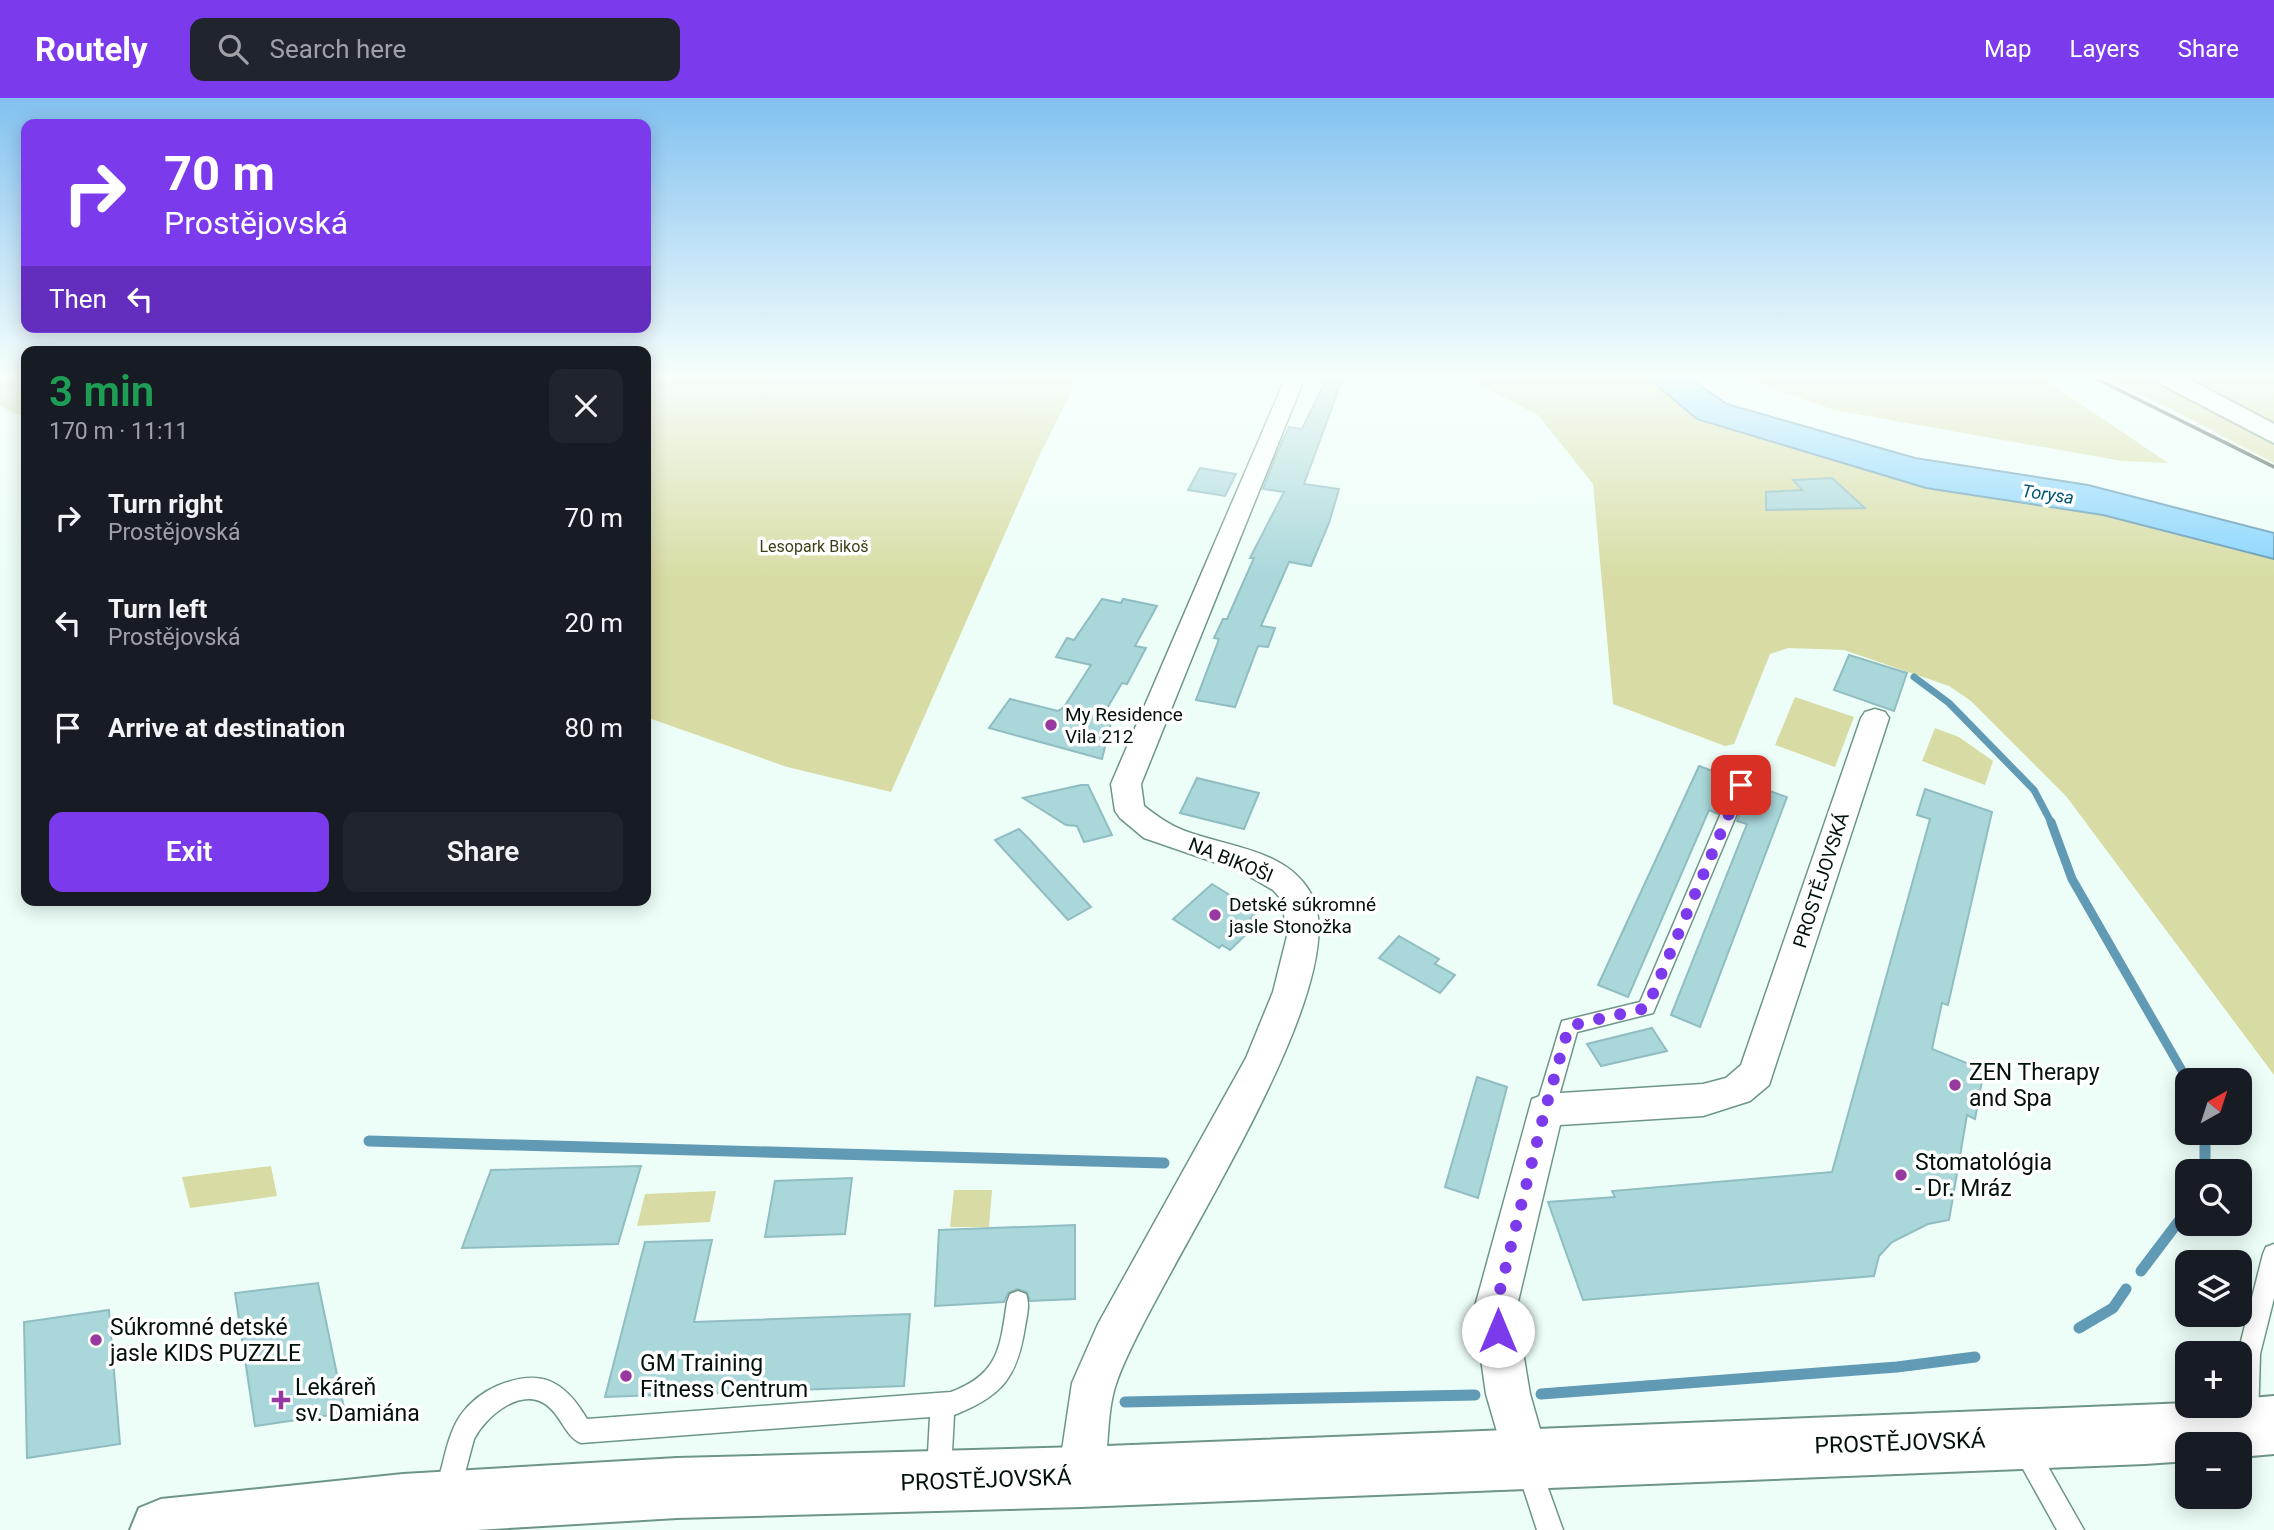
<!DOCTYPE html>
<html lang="en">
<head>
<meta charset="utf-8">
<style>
	body { margin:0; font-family:Roboto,sans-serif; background:#20242c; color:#f1f3f6; height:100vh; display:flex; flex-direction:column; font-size:26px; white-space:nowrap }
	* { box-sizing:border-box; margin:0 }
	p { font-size:23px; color:#9ea1a6 }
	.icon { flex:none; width:38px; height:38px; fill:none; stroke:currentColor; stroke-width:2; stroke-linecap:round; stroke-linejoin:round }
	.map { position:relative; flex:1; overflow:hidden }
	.drawer { position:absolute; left:21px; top:248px; width:630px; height:560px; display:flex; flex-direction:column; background:#171b24; border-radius:14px; box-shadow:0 4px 18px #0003 }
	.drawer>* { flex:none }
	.banner { position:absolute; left:21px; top:21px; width:630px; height:214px; border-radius:14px; box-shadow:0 4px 18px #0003; background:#7c3aed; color:#fff; overflow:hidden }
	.needle { width:46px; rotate:39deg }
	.fabs { position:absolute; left:2175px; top:970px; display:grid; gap:14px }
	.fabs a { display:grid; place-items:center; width:77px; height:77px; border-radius:14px; background:#171b24; box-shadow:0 4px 18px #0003; font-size:35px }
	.pin { position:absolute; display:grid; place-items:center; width:60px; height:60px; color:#fff; margin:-30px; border-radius:14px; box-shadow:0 4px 10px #0006 }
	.me { position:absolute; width:77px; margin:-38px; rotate:0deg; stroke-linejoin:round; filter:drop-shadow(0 0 5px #0008) }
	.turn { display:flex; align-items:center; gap:24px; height:147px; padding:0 28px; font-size:32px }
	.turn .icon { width:91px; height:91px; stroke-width:2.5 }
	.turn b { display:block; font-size:49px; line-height:60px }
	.then { display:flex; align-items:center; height:66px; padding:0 28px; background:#0003; gap:14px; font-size:26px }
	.round { display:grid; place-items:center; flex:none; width:74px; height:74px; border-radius:14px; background:#20242c }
	.headline { display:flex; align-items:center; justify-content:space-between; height:119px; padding:0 28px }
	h1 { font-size:42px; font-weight:600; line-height:52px; color:#1e9e55 }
	.cta { display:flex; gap:14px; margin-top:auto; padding:14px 28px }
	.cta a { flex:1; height:80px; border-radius:14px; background:#7c3aed; color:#fff; font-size:28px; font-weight:600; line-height:80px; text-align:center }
	.cta a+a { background:#20242c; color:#f1f3f6 }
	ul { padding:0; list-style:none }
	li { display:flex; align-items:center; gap:21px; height:105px; padding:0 28px }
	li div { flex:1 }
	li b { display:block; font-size:26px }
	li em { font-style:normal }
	header { display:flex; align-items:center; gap:42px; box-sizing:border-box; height:98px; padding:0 35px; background:#7c3aed; color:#fff }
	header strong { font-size:33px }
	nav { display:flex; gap:38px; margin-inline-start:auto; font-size:24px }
	.search { width:490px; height:63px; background:#20242c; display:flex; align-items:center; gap:18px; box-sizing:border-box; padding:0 24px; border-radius:14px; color:#9ea1a6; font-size:26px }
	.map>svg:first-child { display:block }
	.green { fill:#d8dca4 }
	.water { fill:#89d4fc; stroke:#619ab4; stroke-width:2 }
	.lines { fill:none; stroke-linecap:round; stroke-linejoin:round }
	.stream-far2 { stroke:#619ab4; stroke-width:7 }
	.stream-far1 { stroke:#619ab4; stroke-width:9 }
	.stream { stroke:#619ab4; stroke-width:11 }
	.building { fill:#a9d7da; stroke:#90bdc1; stroke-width:2 }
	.lane-casing { stroke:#6e9688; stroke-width:3 }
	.street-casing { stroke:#6e9688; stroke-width:3 }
	.secondary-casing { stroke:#6e9688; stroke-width:4 }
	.primary-casing { stroke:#6e9688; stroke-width:4 }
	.lane { fill:#fff; fill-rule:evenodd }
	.street { fill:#fff; fill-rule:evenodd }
	.secondary { fill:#fff; fill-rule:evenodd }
	.primary { fill:#fff; fill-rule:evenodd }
	.rail { stroke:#374642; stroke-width:3.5 }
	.route { stroke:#7c3aed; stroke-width:12; stroke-dasharray:0 21.6 }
	.poi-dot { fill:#9839a2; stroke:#fff; stroke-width:2.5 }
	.labels { text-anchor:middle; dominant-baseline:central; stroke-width:7; stroke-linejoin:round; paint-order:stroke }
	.far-park-label { font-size:16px; fill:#3d3f17; stroke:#fff }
	.far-water-label { font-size:18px; font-style:italic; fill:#005676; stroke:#fff }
	.poi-label { font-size:19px; fill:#03110d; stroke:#fff; text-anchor:start }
	.street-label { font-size:19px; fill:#03110d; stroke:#fff }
	.near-poi-label { font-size:23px; fill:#03110d; stroke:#fff; text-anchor:start }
	.near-street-label { font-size:23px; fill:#03110d; stroke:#fff }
</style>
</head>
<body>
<header>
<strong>Routely</strong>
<div class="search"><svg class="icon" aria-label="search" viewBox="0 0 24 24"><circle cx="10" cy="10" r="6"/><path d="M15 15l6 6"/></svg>Search here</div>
<nav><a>Map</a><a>Layers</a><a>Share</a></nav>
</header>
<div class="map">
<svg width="2274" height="1432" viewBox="0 0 2274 1432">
	<rect width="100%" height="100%" fill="#edfef8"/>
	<g class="green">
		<polygon points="0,279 26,279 26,320 0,308"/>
		<polygon points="646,279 1079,279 1040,356 891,694 787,669 646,619"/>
		<polygon points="1466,279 1647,279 1697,321 1926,390 2103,417 2274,461 2274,977 2066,698 1971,603 1949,588 1844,552 1788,550 1770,556 1734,646 1725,648 1613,606 1593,386 1539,318"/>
		<polygon points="1741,279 2041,279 2168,365 2122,363 1834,312"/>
		<polygon points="2101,279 2274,279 2274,365 2167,309"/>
		<polygon points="1795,599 1854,619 1835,669 1775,647"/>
		<polygon points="1935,630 1959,639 1993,663 1985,687 1922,663"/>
		<polygon points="271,1068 277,1098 190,1110 182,1079"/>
		<polygon points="954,1092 992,1092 989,1129 950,1129"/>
		<polygon points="716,1093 710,1124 637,1128 645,1096"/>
	</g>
	<polygon class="water" points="1647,279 1688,279 1727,306 1915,360 2088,387 2274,435 2274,461 2103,417 1926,390 1697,321"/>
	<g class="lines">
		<polyline class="stream-far2" points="1914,579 1949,605 2034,692 2052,726"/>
		<g class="stream-far1">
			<polyline points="2051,724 2072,781 2188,983"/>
			<polyline points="2205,1034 2205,1039"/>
		</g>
		<g class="stream">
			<polyline points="2205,1037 2205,1073"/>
			<polyline points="369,1043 1164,1065"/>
			<polyline points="2141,1173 2188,1111"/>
			<polyline points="2079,1230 2113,1210 2126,1191"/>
			<polyline points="1541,1296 1897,1269 1975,1259"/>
			<polyline points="1125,1304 1475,1297"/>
		</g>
	</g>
	<g class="building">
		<polygon points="1327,279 1341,285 1304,386 1339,391 1329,425 1311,468 1289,464 1261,528 1275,530 1268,549 1258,548 1235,609 1196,602 1219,541 1214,540 1223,521 1227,521 1254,460 1250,460 1284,394 1263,391 1277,355 1289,329 1302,331"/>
		<polygon points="1200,370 1236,376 1225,398 1188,392"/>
		<polygon points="1832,380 1865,410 1766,412 1766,394 1802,392 1793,382"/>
		<polygon points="1102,501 1121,505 1123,501 1157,508 1135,548 1146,550 1127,586 1122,585 1100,622 1111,624 1102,661 989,630 1010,601 1058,613 1064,609 1091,567 1056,559 1067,540 1074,542"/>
		<polygon points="1849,557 1907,575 1894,613 1834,592"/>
		<polygon points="1699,668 1737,682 1731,686 1718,716 1709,712 1628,899 1598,887"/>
		<polygon points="1197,680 1259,695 1244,731 1180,715"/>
		<polygon points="1081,687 1088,687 1112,737 1084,744 1077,728 1066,727 1023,700"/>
		<polygon points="1751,687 1787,699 1700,929 1671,917 1747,726 1737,723"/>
		<polygon points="1925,691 1992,714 1948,907 1942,905 1932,951 1984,972 1975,1021 1967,1017 1949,1122 1928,1126 1892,1144 1879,1158 1874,1178 1583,1202 1548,1104 1615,1099 1612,1093 1832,1074 1930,721 1917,717"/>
		<polygon points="1019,731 1031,743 1091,809 1068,822 995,742"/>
		<polygon points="1212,786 1257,814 1250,821 1258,825 1230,852 1222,847 1219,850 1173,821"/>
		<polygon points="1399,838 1439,861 1435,866 1455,877 1440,895 1379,860"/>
		<polygon points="1652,930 1667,953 1601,968 1587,946"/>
		<polygon points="1477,979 1507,989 1478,1100 1445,1089"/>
		<polygon points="641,1068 618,1146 462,1150 491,1072"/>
		<polygon points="852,1080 845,1136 765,1139 775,1083"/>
		<polygon points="1075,1127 1075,1201 1030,1203 1027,1194 1017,1191 1008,1195 1004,1204 935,1208 939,1132"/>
		<polygon points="712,1142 694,1224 910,1216 904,1288 605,1299 645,1144"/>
		<polygon points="318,1185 345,1315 255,1328 235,1195"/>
		<polygon points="109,1212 120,1346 27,1360 24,1224"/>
	</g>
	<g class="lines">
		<g class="lane-casing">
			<g id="lane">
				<polygon points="1741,682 1749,687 1653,915 1577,934 1555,1012 1552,1018 1545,1021 1538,1018 1535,1012 1562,923 1640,904 1733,687"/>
				<polygon points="2274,1146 2274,1200 2260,1256 2258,1322 2254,1330 2246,1334 2238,1330 2234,1322 2235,1307 2240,1307 2240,1255 2238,1255 2263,1156 2266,1149"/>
				<path d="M1018,1193L1026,1196C1030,1207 1027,1217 1025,1229C1017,1280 1002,1298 954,1317L951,1373L948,1382L939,1385L930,1382L927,1373L930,1319L581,1345C566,1339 562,1320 549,1309C523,1286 486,1318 474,1341L458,1401L449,1404L440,1401C435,1389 440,1377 443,1364C447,1348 451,1332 460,1318C469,1305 483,1294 497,1288C540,1270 564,1282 587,1321L951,1294C999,1276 1000,1250 1007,1204L1010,1196Z"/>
				<polygon points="2025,1341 2034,1344 2084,1432 2057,1432 2013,1353 2016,1344"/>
				<polygon points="1529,1359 1538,1362 1563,1432 1537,1432 1517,1371 1520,1362"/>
			</g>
		</g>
		<g class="street-casing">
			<g id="street">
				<path d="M1286,279H1305L1141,686L1144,708C1157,718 1169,727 1185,733C1227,749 1285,751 1310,794C1364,883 1149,1187 1116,1286C1104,1322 1112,1361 1097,1395L1081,1402L1065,1395L1058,1379L1072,1285L1098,1226L1246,960L1273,894L1287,838L1282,802L1273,792L1240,773L1144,740L1120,720L1115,713L1111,686Z"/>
				<polygon points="1875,611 1885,614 1889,620 1769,987 1750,1003 1703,1018 1560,1027 1516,1212 1530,1296 1548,1359 1541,1375 1525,1382 1509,1375 1486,1296 1474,1212 1532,1001 1545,996 1703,986 1726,980 1741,967 1861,620 1865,614"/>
			</g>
		</g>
		<g class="secondary-casing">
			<polygon id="secondary" points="2274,1298 2274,1356 2240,1359 2240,1346 2188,1346 2188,1363 2145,1366 1081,1409 677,1420 476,1432 130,1432 139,1410 161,1401 403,1376 677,1360 1081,1349 2188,1305 2188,1307 2240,1307 2240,1301"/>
		</g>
		<g class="primary-casing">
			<polygon id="primary" points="2154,279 2185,279 2274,326 2274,345 2157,284"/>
		</g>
		<use href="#lane" class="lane"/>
		<use href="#street" class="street"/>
		<use href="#secondary" class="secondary"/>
		<use href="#primary" class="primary"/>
		<polyline class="rail" points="2093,279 2274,369"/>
	</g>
	<linearGradient id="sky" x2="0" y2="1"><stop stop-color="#82c1f0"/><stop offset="0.58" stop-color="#f7fffc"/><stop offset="1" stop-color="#f7fffc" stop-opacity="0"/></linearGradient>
	<rect width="2274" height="480" fill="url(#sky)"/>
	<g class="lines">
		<polyline class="route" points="1498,1233 1495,1212 1545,1012 1569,928 1647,910 1741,687"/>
	</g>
	<g class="poi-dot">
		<circle cx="1051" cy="627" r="7"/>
		<circle cx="1215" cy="817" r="7"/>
		<circle cx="1955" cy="987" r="7"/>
		<circle cx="1901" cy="1077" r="7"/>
		<circle cx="96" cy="1242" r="7"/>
		<circle cx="626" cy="1278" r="7"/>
		<path d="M277.5 1291.5h7v7h7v7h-7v7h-7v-7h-7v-7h7z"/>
	</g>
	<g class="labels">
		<g class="far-park-label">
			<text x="814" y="448">Lesopark Bikoš</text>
		</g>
		<g class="far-water-label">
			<text transform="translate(2048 396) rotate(8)">Torysa</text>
		</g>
		<g class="poi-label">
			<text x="1065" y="616">My Residence<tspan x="1065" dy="22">Vila 212</tspan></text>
			<text x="1229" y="806">Detské súkromné<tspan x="1229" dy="22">jasle Stonožka</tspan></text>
		</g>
		<g class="street-label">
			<text transform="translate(1231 762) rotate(22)">NA BIKOŠI</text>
			<text transform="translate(1821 782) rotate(-72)">PROSTĚJOVSKÁ</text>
		</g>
		<g class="near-poi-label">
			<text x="1969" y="974">ZEN Therapy<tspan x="1969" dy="26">and Spa</tspan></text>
			<text x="1915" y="1064">Stomatológia<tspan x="1915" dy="26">- Dr. Mráz</tspan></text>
			<text x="110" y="1229">Súkromné detské<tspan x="110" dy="26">jasle KIDS PUZZLE</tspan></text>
			<text x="640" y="1265">GM Training<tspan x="640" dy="26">Fitness Centrum</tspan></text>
			<text x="295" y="1289">Lekáreň<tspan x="295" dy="26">sv. Damiána</tspan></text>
		</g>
		<g class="near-street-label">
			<text transform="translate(1900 1345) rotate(-2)">PROSTĚJOVSKÁ</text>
			<text transform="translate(986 1382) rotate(-2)">PROSTĚJOVSKÁ</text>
		</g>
	</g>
</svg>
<div class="fabs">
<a><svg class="needle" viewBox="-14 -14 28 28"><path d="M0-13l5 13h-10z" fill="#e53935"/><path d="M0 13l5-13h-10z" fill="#9ea1a6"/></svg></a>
<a><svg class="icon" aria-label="search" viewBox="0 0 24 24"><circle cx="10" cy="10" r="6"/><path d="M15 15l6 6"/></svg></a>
<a><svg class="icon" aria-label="layers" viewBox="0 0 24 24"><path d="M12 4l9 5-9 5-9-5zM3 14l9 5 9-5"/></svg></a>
<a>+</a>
<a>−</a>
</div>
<div class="pin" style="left:1741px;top:687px;background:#d93025"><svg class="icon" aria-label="arrive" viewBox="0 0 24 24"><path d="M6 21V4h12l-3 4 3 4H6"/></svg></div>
<svg class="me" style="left:1498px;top:1233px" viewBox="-20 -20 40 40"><circle r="19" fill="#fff"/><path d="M0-13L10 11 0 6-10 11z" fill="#7c3aed"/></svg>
<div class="banner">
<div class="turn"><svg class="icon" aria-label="right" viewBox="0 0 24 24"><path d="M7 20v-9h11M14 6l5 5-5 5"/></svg><div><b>70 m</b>Prostějovská</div></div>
<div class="then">Then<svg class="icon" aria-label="left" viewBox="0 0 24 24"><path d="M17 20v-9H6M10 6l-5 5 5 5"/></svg></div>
</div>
<section class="drawer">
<div class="headline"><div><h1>3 min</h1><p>170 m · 11:11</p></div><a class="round"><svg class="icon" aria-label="close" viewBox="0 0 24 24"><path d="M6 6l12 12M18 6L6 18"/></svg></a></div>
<ul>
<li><svg class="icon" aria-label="right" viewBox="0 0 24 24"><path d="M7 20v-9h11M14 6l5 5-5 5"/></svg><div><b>Turn right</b><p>Prostějovská</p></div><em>70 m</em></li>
<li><svg class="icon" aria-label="left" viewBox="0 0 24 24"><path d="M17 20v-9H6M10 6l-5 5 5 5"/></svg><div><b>Turn left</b><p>Prostějovská</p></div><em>20 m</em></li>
<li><svg class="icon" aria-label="arrive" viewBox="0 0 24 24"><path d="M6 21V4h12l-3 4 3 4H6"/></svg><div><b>Arrive at destination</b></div><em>80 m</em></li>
</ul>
<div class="cta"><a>Exit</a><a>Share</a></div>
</section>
</div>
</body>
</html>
